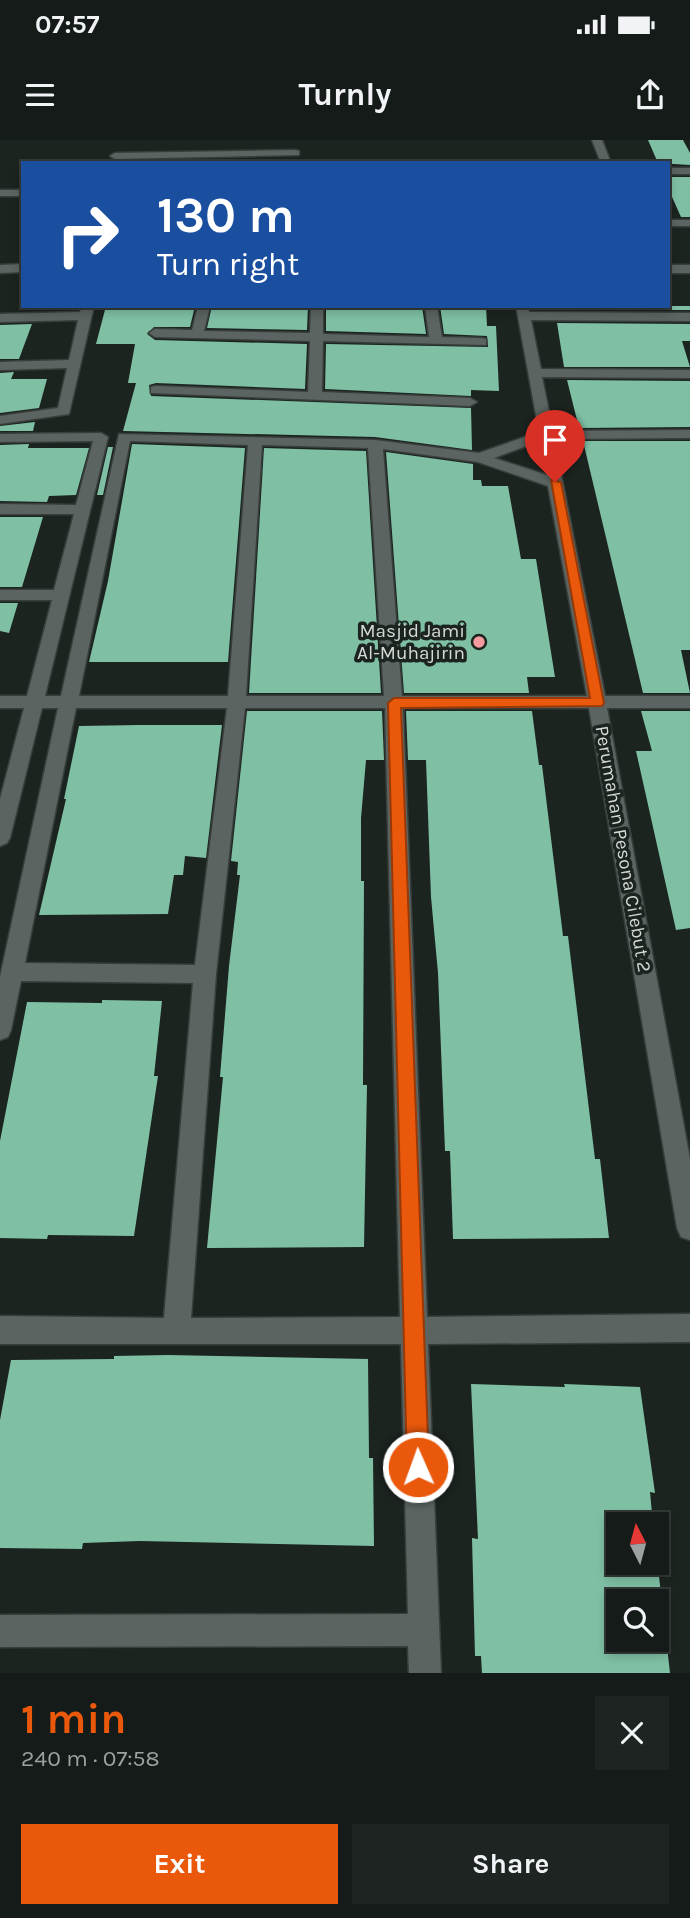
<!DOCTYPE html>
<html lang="en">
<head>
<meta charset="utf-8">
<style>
	body { margin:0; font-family:Karla,sans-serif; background:#1e2421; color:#f1f3f6; height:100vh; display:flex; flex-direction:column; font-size:26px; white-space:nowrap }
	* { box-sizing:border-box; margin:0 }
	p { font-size:23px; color:#9da1a2 }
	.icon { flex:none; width:38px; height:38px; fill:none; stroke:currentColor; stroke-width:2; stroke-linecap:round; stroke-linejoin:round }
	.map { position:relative; height:1533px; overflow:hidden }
	.side { display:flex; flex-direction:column; background:#151b18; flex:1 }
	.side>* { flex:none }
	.top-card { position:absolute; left:21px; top:21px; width:649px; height:147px; border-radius:0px; box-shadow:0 4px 10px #0003,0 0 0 2px #343937; background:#1a4fa0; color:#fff; overflow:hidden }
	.needle { width:46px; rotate:354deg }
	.buttons { position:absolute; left:606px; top:1372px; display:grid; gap:14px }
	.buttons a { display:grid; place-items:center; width:63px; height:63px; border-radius:0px; background:#151b18; box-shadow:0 4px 10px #0003,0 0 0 2px #343937; font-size:35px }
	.pin { position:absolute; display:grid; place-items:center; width:60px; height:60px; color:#fff; margin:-72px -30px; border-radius:50% 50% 50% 0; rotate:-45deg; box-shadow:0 0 7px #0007 }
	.pin .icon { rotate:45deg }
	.me { position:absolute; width:77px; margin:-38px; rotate:358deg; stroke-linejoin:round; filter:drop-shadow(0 0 5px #0008) }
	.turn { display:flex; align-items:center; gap:24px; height:147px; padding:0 21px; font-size:32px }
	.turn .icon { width:91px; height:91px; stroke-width:2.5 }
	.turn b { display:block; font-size:49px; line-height:60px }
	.round { display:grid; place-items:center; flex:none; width:74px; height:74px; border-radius:0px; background:#1e2421 }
	.head { display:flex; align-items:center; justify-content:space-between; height:119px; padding:0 21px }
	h1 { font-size:42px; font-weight:700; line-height:52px; color:#ea580c }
	.button { display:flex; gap:14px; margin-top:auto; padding:14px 21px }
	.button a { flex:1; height:80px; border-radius:0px; background:#ea580c; color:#fff; font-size:28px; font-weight:700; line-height:80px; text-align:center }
	.button a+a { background:#1e2421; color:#f1f3f6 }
	.status { display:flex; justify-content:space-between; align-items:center; height:49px; padding:0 35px; background:#151b18; direction:ltr }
	.status svg { height:19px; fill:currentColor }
	header { display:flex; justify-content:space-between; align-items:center; height:91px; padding:0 21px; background:#151b18; font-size:32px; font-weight:700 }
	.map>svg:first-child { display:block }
	.building { fill:#7fc0a5; fill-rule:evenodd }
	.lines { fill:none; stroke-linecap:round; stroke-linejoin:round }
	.minor-casing { stroke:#383e3b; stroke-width:3 }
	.minor { fill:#5b6460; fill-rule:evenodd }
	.route { fill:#ea580c; stroke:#983908; stroke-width:2 }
	.poi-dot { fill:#f49b9f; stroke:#1c2420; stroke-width:2.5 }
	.labels { text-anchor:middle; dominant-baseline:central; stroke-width:7; stroke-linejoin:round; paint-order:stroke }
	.poi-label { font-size:19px; fill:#d5dad7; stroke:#1c2420; text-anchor:end }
	.street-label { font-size:19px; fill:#d5dad7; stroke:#1c2420 }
</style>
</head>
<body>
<div class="status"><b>07:57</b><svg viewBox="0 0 49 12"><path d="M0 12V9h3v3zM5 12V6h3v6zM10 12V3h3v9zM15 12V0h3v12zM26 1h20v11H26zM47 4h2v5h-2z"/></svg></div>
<header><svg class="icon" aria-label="menu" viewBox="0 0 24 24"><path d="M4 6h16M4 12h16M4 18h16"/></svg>Turnly<svg class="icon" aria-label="share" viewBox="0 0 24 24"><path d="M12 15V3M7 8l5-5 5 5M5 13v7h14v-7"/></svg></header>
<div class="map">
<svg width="690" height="1533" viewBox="0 0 690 1533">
	<rect width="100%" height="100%" fill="#1c2420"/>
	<g class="building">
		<polygon points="648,0 683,0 690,13 690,25 658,23"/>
		<polygon points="668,37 690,37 690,77 681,77 668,48"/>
		<polygon points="106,166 195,166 190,187 154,187 147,194 155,200 307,204 305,249 156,243 149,245 151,256 471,268 472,310 375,297 123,291 136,243 128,243 135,204 96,204"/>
		<polygon points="212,166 308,166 307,190 207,188"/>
		<polygon points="326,166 422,166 426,194 326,191"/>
		<polygon points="440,166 486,166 487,186 496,186 499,251 471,250 471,256 325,249 326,204 488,207 487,196 444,194"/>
		<polygon points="553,166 690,166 690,170 554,170"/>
		<polygon points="557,183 690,184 690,201 682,201 690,227 564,227"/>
		<polygon points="32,184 19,219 0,219 0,185"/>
		<polygon points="14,232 11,239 47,239 39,268 0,273 0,233"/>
		<polygon points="567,240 690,241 690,287 579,288"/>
		<polygon points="35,282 33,291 0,291 0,286"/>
		<polygon points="583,301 690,301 690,510 681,510 690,553 643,553"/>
		<polygon points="29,304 28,308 89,308 76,355 49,356 47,362 0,361 0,305"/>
		<polygon points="132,304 245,308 228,522 89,522 108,441"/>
		<polygon points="108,307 113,307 103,355 97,355"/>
		<polygon points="264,308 366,311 381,553 249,553"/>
		<polygon points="386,312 473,324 473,340 481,340 482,346 508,346 521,419 536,419 555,537 527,537 529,553 404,553"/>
		<polygon points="0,377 43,377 22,447 0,447"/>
		<polygon points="0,463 18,463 9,493 0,491"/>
		<polygon points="247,571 382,571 384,620 366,620 361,678 361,741 364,741 363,945 367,945 364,1107 207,1108 223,937 220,937 229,826 240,735 237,735 238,722 231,721"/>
		<polygon points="406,571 532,571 539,625 542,625 563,796 568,796 595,1019 600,1019 609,1098 453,1099 450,1011 445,1011 438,833 431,757 426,620 408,620"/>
		<polygon points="641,571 690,571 690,788 676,790 636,611 652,611"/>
		<polygon points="140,585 222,585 206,718 185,716 183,735 174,735 168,774 39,775 66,659 64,659 79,586"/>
		<polygon points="102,860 162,861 154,936 158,936 134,1096 48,1095 47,1099 0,1098 0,1001 27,862 102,863"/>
		<polygon points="168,1215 368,1219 369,1318 373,1318 374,1406 140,1401 83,1403 82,1409 0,1408 0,1280 11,1220 114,1219 114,1216"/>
		<path d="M471,1244L565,1247L564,1244L640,1247L655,1353L650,1352L653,1384H618V1423H656V1410L670,1533H482L481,1516H475L472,1398L478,1399ZM618,1461H656V1500H618Z"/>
	</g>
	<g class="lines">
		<g class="minor-casing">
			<g id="minor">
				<polygon points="592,0 602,0 611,23 601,23"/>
				<polygon points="295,10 299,11 299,15 115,19 110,16 115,13"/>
				<rect x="668" y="28" width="22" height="6"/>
				<rect x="0" y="50" width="23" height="6"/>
				<rect x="668" y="80" width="22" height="6"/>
				<polygon points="23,124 23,132 0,133 0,125"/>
				<rect x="668" y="125" width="22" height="8"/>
				<polygon points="82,166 94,166 69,274 0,284 0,276 58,268 67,228 0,230 0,222 69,220 78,180 0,182 0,174 80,172"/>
				<polygon points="198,166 210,166 204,191 310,193 311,166 323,166 323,194 429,197 425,166 437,166 442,197 481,198 486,199 486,205 323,201 322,252 470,258 477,262 470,266 151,253 151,247 156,246 308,252 310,201 155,197 149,193 155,189 192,190"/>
				<path d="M516,166H528L529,172L690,173V181L531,180L541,229L690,230V238L542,237L553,291L690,290V298L554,299L605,556H690V568H607L690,1019V1100L681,1097L677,1088L589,568H403L427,1177L690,1174V1202L428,1204L441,1533H409L408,1506L0,1507V1475L408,1474L401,1204H0V1176L164,1178L193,843L21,841L11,890L8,897L0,900V837L58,568H42L10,698L7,703L0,706V659L24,568H0V556H27L52,460H0V450H54L74,374H0V364L76,365L93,301L0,302V294L101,293L108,297L45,556H61L119,294L375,300L479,313L539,292ZM130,301L248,305L228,556H79ZM540,301L547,335L494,318ZM262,305L368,308L384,556H246ZM383,309L478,322L548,346L587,556H402ZM76,568H227L195,825L25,823ZM245,568H385L400,1177L191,1178L216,834Z"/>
			</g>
		</g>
		<use href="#minor" class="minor"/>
	</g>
	<polygon class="route" points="551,340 561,342 604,563 602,566 401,568 429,1327 426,1335 418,1338 411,1335 407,1327 388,563 394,558 590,558"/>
	<circle class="poi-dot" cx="479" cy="502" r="7"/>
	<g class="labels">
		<g class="poi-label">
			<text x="465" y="491">Masjid Jami<tspan x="465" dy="22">Al-Muhajirin</tspan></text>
		</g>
		<g class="street-label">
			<text transform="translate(623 709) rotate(80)">Perumahan Pesona Cilebut 2</text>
		</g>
	</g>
</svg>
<div class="buttons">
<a><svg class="needle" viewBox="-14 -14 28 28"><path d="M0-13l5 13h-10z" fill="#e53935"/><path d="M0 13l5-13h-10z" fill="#9da1a2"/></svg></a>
<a><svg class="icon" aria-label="search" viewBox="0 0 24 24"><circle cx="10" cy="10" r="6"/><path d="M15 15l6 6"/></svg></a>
</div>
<div class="pin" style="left:555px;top:342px;background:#d93025"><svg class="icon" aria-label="arrive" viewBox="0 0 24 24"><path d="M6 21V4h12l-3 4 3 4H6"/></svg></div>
<svg class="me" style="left:418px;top:1327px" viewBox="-20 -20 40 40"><circle r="17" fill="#ea580c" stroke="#fff" stroke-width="3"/><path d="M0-11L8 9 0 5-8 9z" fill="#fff"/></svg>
<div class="top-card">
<div class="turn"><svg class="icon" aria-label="right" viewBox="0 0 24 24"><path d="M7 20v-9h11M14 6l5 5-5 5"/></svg><div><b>130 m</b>Turn right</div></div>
</div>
</div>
<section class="side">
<div class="head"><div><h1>1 min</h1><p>240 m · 07:58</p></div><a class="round"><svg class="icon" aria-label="close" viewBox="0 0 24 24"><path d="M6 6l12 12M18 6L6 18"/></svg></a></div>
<div class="button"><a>Exit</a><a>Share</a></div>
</section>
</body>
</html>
